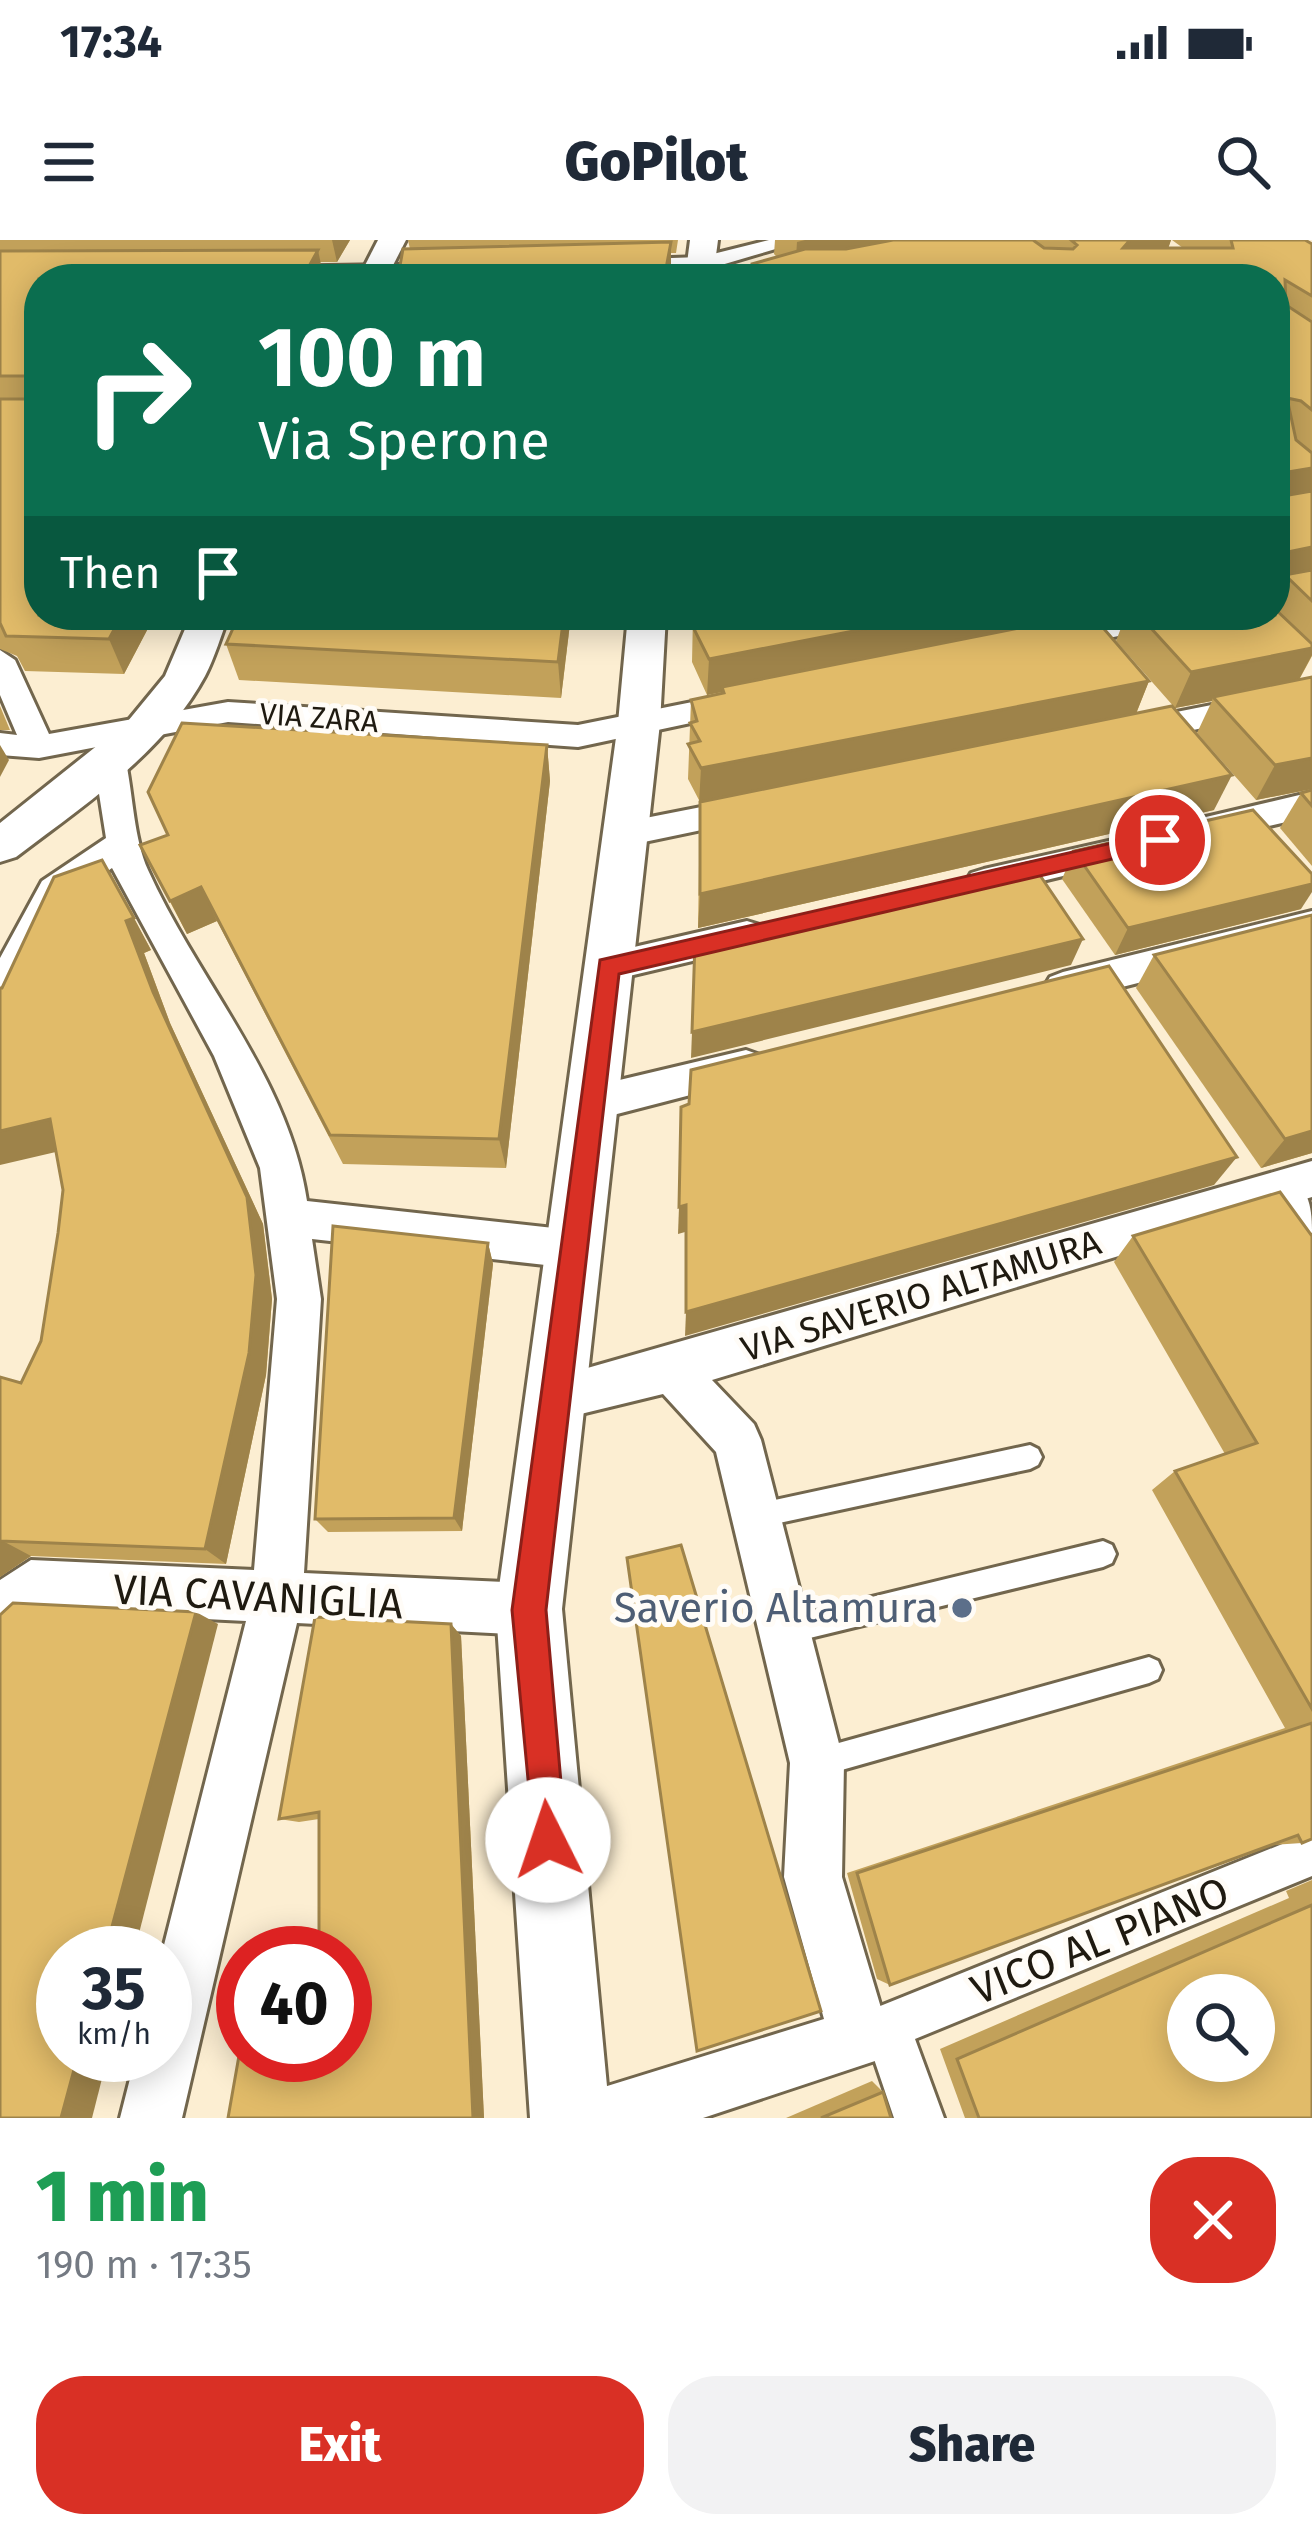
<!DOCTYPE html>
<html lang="en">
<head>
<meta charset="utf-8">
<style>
	body { margin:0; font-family:"Fira Sans",sans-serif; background:#f2f2f3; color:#1f2937; height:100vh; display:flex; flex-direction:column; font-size:45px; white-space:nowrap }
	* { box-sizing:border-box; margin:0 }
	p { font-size:39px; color:#747a83 }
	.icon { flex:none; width:66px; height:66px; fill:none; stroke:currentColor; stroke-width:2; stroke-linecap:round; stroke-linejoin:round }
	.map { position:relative; height:1878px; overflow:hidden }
	.panel { display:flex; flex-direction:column; background:#fff; flex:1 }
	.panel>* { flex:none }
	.hud { position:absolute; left:24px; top:24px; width:1266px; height:366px; border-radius:48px; box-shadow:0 6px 30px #0003; background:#0b6e4f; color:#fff; overflow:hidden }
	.buttons { position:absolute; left:1167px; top:1734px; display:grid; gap:24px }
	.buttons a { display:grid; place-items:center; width:108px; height:108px; border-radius:50%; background:#fff; box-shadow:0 6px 30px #0003; font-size:60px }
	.speed { position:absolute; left:36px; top:1686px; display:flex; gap:24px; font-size:60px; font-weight:700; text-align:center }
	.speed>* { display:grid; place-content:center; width:156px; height:156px; border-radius:50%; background:#fff; box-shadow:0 6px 30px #0003; line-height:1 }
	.speed small { font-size:30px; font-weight:400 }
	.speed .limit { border:18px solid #d22; background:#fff; color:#111 }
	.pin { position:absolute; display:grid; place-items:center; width:102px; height:102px; color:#fff; margin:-51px; border:6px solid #fff; border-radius:50%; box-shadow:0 3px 12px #0007 }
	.me { position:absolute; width:132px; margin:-66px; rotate:356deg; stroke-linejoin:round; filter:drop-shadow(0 0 9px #0008) }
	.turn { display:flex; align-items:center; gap:42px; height:252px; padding:0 36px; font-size:54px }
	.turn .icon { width:156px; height:156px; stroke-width:2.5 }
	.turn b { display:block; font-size:84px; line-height:102px }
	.then { display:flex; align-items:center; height:114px; padding:0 36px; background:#0003; gap:24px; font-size:45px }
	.round { display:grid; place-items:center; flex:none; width:126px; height:126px; border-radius:48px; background:#f2f2f3 }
	.summary { display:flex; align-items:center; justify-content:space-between; height:204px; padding:0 36px }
	h1 { font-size:72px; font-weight:800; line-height:90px; color:#1e9e55 }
	.button { display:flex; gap:24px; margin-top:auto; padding:24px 36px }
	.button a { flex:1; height:138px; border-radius:48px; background:#d93025; color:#fff; font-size:48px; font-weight:800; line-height:138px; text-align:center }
	.button a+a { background:#f2f2f3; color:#1f2937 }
	.status { display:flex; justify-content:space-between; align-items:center; height:84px; padding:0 60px; background:#fff; direction:ltr }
	.status svg { height:33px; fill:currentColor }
	header { display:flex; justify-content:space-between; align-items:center; height:156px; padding:0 36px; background:#fff; font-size:54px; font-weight:800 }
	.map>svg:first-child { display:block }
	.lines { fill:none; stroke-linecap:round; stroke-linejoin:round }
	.service-casing { stroke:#72664d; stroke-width:6 }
	.pedestrian-casing { stroke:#72664d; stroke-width:6 }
	.minor-casing { stroke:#72664d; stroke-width:6 }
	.tertiary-casing { stroke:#72664d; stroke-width:6 }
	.service { fill:#fff; fill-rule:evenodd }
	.pedestrian { fill:#fff; fill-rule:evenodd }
	.minor { fill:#fff; fill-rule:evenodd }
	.tertiary { fill:#fff; fill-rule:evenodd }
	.wall { fill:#c2a15a }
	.shaded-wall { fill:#9e834a }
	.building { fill:#e1bb69; stroke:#9e834a; stroke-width:3; fill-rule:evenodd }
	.route { fill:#d93025; stroke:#8d1f18; stroke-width:3 }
	.service-dot { fill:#5c6f8a; stroke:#fffcf7; stroke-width:4.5 }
	.labels { text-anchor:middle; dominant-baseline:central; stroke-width:10; stroke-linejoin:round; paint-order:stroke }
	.far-street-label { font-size:30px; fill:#1f1a10; stroke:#fffcf7 }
	.street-label { font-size:36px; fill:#1f1a10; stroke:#fffcf7 }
	.near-street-label { font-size:42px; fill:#1f1a10; stroke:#fffcf7 }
	.near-service-label { font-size:42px; fill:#4e5e75; stroke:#fffcf7; text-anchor:end }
</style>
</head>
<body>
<div class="status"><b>17:34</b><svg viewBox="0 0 49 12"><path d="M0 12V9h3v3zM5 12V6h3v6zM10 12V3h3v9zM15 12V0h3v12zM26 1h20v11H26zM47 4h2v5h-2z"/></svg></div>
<header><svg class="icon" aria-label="menu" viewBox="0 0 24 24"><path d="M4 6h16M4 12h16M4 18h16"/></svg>GoPilot<svg class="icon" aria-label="search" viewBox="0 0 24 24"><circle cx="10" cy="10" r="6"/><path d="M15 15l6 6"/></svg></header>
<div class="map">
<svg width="1312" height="1878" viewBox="0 0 1312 1878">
	<rect width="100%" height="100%" fill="#fceed2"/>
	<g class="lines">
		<g class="service-casing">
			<g id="service">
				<path d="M1288,936C1310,947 1312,971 1312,993L1304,991L1277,945L1281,939Z"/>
				<polygon points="1030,1205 1038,1209 1042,1217 1038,1225 1030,1229 756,1288 747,1285 744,1276 747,1267 756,1264"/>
				<polygon points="1103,1301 1112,1305 1116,1314 1112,1323 1103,1327 785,1404 776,1400 772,1391 776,1382 785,1378"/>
				<polygon points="1149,1417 1158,1421 1162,1430 1158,1439 1149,1443 817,1537 807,1533 803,1523 807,1513 817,1509"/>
			</g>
		</g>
		<g class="pedestrian-casing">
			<polygon id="pedestrian" points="1312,1592 1312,1636 915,1799 944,1878 894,1878 873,1816 860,1822 843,1815 836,1798 843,1781"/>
		</g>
		<g class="minor-casing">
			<g id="minor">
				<polygon points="769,0 806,0 701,31 613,34 602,27 613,20 701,17"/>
				<polygon points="455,24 463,26 463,36 258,39 254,34 265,27"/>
				<polygon points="646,375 708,375 693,384 635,390 631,384"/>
				<polygon points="1132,375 1192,375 1177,384 1050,410 1035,401 1039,394"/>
				<polygon points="0,410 15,420 49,494 228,462 578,485 747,451 763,461 747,471 578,507 228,482 39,518 0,515 0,493 17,495 0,455"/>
				<polygon points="1312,445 1312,465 1131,503 1115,492 1131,481"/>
				<path d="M110,511L126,522C133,556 134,599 148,630C198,741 289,838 307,961L572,990L587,995L594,1009L587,1023L572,1028L312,999L321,1059L304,1333L529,1343L547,1351L555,1369L547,1387L529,1395L297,1383L182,1878H120L136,1815H165L162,1713L246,1381L41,1371L18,1394L0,1402V1340L31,1320L254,1330L277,1059L260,928L214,816L112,628L68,659L13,763L0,768V718L42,641L106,598L94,522Z"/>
				<polygon points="1312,552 1312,576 1205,601 1188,589 1193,580"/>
				<polygon points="752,557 769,569 764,577 625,606 608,594 625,582"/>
				<polygon points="1122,598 1139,610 1134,619 984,655 971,651 966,642 971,633 984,629"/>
				<polygon points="1312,671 1312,699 1063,762 1050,757 1044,747 1050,737 1063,732"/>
				<polygon points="747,681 760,685 765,695 760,705 608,741 595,737 589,727 595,717 608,713"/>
				<polygon points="746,810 760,815 766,826 760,837 590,881 576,876 570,864 576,852 590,847"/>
				<polygon points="1312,921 1312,957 712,1140 754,1184 761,1200 844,1523 842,1637 890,1798 881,1819 703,1878 573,1878 582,1856 604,1847 824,1779 784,1637 790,1523 716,1212 663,1154 552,1181 535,1175 529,1159 535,1143"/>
			</g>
		</g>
		<g class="tertiary-casing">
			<g id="tertiary">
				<polygon points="378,0 406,0 386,39 358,39"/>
				<polygon points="690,0 718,0 713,39 685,39"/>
				<path d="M191,375H229C221,395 215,417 205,436C163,514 84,565 16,617L0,622V583L128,481L165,436Z"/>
				<polygon points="628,375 666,375 660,483 562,1369 610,1878 530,1878 496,1369 618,483"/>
			</g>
		</g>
		<use href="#service" class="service"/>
		<use href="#pedestrian" class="pedestrian"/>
		<use href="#minor" class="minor"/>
		<use href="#tertiary" class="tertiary"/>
	</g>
	<g class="wall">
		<polygon points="0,0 350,0 337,22 320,22 39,375 155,375 124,434 25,431 17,416 0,409"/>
		<polygon points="408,0 678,0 676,13 671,13 671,39 400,39 399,31 410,9"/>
		<polygon points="775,0 1171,0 1168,8 1183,8 1172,0 1305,0 1312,4 1312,416 1299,440 1312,549 1256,560 1197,493 1212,461 1175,468 1116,401 1126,375 1275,375 1275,39 751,39 752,24 777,17 774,14"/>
		<polygon points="239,375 571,375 561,458 239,440 226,404"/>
		<polygon points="693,375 1062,375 1060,380 1149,441 1136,474 1214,570 698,688 700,562 688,539 691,460 722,452 707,455 692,422"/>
		<polygon points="0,466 10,490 0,490"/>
		<polygon points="547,505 550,541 506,928 343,924 217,681 187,694 140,605"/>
		<polygon points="1312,550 1312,626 1280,588 1301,553"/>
		<polygon points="1074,611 1301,669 1115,715 1062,639"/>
		<polygon points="102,620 151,710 144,713 170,783 263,984 272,1059 266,1135 226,1324 31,1316 0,1337 0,1137 21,1143 41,1101 58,993 63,950 56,912 2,748"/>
		<polygon points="1312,675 1312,913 1261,928 1136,748 1154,715"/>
		<polygon points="1133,996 1312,996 1312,1599 1302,1603 1272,1605 890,1745 877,1739 847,1633 1285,1488 1152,1250 1175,1231 1225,1214 1114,1022"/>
		<polygon points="488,1003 493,1024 462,1291 328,1292 315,1279"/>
		<polygon points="451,1384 461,1396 484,1878 228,1878 345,1815 319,1579 299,1582 279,1579"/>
		<polygon points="1312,1640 1312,1878 965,1878 940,1809 1289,1658 1286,1651"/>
		<polygon points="872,1841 883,1852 891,1878 786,1878"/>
	</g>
	<g class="shaded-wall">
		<polygon points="332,0 350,0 337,22"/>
		<polygon points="805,0 948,0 795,36 797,2"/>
		<polygon points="1130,0 1171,0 1163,24 1123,8"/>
		<polygon points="671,2 671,39 664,39"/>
		<polygon points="318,10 324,39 302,39"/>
		<polygon points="1312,228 1312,256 1275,267 1288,232"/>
		<polygon points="1312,307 1312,339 1286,336 1288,312"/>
		<polygon points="122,375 155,375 124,434 109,399"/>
		<polygon points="564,375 571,375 561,458 558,422"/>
		<polygon points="936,375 1062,375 1059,385 722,447 722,452 707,455 709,419"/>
		<polygon points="1312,408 1312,415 1297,443 1213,457 1212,461 1175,468 1191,432"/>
		<polygon points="1149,441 1135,476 699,563 701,528"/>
		<polygon points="0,505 9,520 0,537"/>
		<polygon points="547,505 550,541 506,928 499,899"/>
		<polygon points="1312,518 1312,549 1256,560 1275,525"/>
		<polygon points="1232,535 1214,570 698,688 700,654"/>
		<polygon points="1312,644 1312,652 1301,669 1115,715 1128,688"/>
		<polygon points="201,647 217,681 187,694 170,661"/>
		<polygon points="134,678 151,710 144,713 170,783 263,984 272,1059 266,1135 226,1324 205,1309 153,752 126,681"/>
		<polygon points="1083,699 1071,725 691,818 692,792"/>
		<polygon points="50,879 73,908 0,925 0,891"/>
		<polygon points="1312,891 1312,913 1261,928 1285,899"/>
		<polygon points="1237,917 1214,945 685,1096 686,1072"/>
		<polygon points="686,965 685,992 678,994 679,967"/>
		<polygon points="488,1003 493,1024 462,1291 454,1278"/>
		<polygon points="1,1300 31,1316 0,1337 0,1301"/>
		<polygon points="196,1372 218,1384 134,1713 105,1713"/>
		<polygon points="451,1384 461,1396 484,1878 473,1878"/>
		<polygon points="78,1815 108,1815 92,1878 61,1878"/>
	</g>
	<g class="building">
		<polygon points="893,0 1033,0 1044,8 1073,9 1077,5 1071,0 1130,0 1123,8 1233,8 1231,0 1305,0 1312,4 1312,56 1285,40 1286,65 1312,82 1312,170 1301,161 1287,158 1296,200 1312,213 1312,228 1288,232 1289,255 1312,251 1312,307 1288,312 1290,334 1312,330 1312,361 1286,336 1275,335 1275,39 752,39 752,24 805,9 846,9"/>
		<polygon points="671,2 664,39 403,39 399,31 403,9"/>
		<polygon points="318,10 302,39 39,39 39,375 122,375 109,399 6,396 0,383 0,159 27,159 28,136 0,136 0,11"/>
		<polygon points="1275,369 1312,404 1312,408 1191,432 1139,375 1275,375"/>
		<polygon points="239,375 564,375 558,422 226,404"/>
		<polygon points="696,375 936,375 709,419 693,387 702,386"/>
		<polygon points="1084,375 1092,375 1149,441 701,528 688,504 700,501 690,483 697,481 691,460 724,453 722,447"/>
		<polygon points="1312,437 1312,518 1275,525 1213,457"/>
		<polygon points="1172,466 1232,535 700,654 700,562"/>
		<polygon points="182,483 547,505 499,899 330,895 201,647 170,661 140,605 168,595 148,552"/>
		<polygon points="1312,550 1312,566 1301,553"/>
		<polygon points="1253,570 1312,634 1312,644 1128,688 1074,611"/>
		<polygon points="102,620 134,678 126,681 153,752 247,957 256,1035 249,1113 205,1309 0,1301 0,1137 21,1143 41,1101 58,993 63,950 50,879 0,891 0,748 2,748 54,637"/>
		<polygon points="1031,622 1083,699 692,792 695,702"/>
		<polygon points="1312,675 1312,891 1285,899 1154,715"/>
		<polygon points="1109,726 1237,917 686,1072 686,965 679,967 681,867 689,864 691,830"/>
		<polygon points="1280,952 1312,996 1312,1469 1175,1231 1257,1203 1133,996"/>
		<polygon points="333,986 488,1003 454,1278 315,1279"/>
		<polygon points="681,1305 821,1771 697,1811 627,1318"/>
		<polygon points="13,1363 196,1372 105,1713 63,1713 63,1815 78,1815 61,1878 0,1878 0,1375"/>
		<polygon points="315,1377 451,1384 473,1878 228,1878 240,1810 243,1810 243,1815 345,1815 345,1713 319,1713 319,1572 279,1579"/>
		<polygon points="1312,1483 1312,1599 1302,1603 1298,1595 890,1745 857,1633"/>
		<path d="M1312,1665V1878H979L957,1819ZM1188,1755H1254V1821H1188Z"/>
		<polygon points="883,1852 891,1878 821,1878"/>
	</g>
	<polygon class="route" points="1160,592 1168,594 1168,606 619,734 546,1370 566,1600 560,1613 548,1619 535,1613 512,1370 600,720"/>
	<circle class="service-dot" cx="962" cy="1368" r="12"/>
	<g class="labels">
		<g class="far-street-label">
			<text transform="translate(319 478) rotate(4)">VIA ZARA</text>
		</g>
		<g class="street-label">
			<text transform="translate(921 1056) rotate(-17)">VIA SAVERIO ALTAMURA</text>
		</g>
		<g class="near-street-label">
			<text transform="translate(258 1357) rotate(3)">VIA CAVANIGLIA</text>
			<text transform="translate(1100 1701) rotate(-22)">VICO AL PIANO</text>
		</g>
		<g class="near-service-label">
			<text x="938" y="1368">Saverio Altamura</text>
		</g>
	</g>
</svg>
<div class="buttons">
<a><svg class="icon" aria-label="search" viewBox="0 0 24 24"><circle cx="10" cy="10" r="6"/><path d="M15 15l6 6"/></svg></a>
</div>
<div class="speed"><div>35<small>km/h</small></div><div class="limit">40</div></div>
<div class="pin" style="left:1160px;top:600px;background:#d93025"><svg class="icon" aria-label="arrive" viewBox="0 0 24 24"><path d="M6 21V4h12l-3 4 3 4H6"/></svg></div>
<svg class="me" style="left:548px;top:1600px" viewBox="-20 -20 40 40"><circle r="19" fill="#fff"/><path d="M0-13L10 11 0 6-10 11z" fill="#d93025"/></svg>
<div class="hud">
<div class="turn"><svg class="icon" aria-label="right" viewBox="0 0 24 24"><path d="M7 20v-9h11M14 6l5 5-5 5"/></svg><div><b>100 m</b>Via Sperone</div></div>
<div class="then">Then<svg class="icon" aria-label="arrive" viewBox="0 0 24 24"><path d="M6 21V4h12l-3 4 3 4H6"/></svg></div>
</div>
</div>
<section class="panel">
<div class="summary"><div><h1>1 min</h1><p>190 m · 17:35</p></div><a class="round" style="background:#d93025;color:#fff"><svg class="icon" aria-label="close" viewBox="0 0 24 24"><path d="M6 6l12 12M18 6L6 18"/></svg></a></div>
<div class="button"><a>Exit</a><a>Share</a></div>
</section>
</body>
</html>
